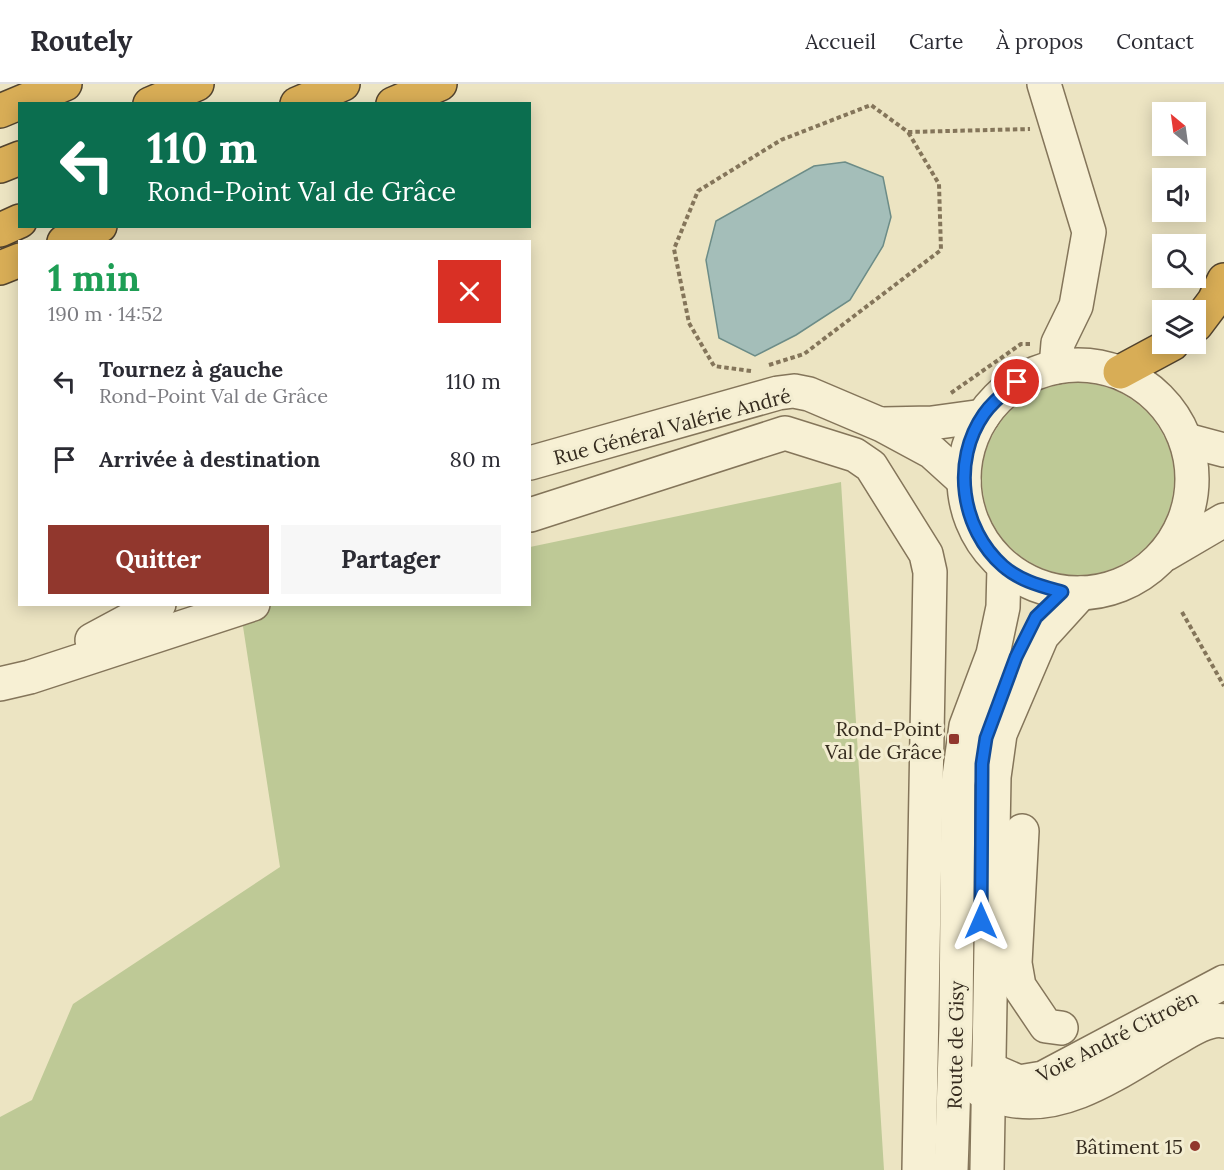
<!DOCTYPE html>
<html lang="fr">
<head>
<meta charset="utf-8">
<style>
	body { margin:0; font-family:Lora,serif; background:#f7f7f7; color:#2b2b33; height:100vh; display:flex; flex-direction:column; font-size:22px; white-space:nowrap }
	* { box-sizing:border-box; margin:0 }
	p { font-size:20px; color:#7c7c81 }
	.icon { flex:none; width:33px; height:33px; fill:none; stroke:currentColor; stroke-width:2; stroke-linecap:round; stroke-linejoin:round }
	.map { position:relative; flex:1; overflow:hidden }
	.side { position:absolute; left:18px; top:156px; width:513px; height:366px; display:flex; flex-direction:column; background:#fff; border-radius:0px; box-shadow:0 3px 15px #0003 }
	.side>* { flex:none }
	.guide { position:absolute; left:18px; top:18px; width:513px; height:126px; border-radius:0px; box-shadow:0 3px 15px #0003; background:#0b6e4f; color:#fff; overflow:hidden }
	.needle { width:39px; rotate:331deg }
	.fabs { position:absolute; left:1152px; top:18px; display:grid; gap:12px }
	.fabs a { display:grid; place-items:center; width:54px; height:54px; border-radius:0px; background:#fff; box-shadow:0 3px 15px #0003; font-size:30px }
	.pin { position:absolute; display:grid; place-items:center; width:51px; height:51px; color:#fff; margin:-26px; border:3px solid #fff; border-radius:50%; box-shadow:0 2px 6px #0007 }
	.me { position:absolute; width:66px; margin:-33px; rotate:0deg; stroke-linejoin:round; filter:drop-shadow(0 0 4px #0008) }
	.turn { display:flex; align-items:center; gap:21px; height:126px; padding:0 30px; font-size:27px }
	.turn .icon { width:78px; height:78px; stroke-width:2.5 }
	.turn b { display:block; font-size:42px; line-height:51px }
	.round { display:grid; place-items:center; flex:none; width:63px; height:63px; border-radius:0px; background:#f7f7f7 }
	.headline { display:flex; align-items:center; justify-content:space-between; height:102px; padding:0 30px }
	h1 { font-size:36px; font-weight:700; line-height:45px; color:#1e9e55 }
	.primary-button { display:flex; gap:12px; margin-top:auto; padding:12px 30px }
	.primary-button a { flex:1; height:69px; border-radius:0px; background:#91372d; color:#fff; font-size:24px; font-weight:700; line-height:69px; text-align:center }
	.primary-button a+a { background:#f7f7f7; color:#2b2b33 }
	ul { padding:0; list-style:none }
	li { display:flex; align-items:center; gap:18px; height:78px; padding:0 30px }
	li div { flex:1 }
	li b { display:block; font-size:22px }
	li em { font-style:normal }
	header { display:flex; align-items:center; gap:36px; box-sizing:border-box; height:84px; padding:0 30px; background:#fff; border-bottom:2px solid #e1e1e2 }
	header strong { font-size:28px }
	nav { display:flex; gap:33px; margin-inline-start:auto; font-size:21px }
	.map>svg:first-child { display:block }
	.green { fill:#bec996 }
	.water { fill:#a4beb9; stroke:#6c8c87; stroke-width:1.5 }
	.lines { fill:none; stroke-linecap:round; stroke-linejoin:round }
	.minor-casing { stroke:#84755a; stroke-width:36 }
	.highway-casing { stroke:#52432e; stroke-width:36 }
	.path { stroke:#84755a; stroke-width:4; stroke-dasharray:4.5 3; stroke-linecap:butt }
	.minor { stroke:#f7f0d4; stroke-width:33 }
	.highway { stroke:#d8ad56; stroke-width:33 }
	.route-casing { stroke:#114b97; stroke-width:15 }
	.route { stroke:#1a73e8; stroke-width:10 }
	.poi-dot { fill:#91372d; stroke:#f3edd1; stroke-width:2 }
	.labels { text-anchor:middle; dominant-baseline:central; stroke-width:6; stroke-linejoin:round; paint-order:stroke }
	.street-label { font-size:20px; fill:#352b1e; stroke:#f3edd1 }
	.poi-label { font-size:20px; fill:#352b1e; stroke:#f3edd1; text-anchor:end }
</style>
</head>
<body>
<header>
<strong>Routely</strong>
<nav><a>Accueil</a><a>Carte</a><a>À propos</a><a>Contact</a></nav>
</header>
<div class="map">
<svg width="1224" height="1086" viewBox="0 0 1224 1086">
	<rect width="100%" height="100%" fill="#ece4c2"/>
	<g class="green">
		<circle cx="1078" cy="395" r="96"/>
		<polygon points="841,398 884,1086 0,1086 0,1033 32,1016 73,920 280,783 240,523 251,520 530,520 530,463"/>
	</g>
	<polygon class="water" points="845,78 883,93 891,133 883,162 850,216 796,251 755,272 719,254 706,176 716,137 814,82"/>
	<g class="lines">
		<g class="minor-casing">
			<g id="minor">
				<polyline points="1044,0 1089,148 1076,222 1058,259 1056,283"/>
				<circle cx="1078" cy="395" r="114"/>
				<polyline points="883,340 932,339 983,332"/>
				<polyline points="1186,356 1224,366"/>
				<polyline points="530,379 778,309 794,307 809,310 882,341 932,368 964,397"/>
				<polyline points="530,431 785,349 855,371 871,382 926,470 930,488 919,1086"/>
				<polyline points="1166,470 1224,436"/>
				<polyline points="92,556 159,520"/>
				<polyline points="0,600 30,593 253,520"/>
				<polyline points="1022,747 1015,879 1019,902 1046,942 1061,944"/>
				<polyline points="989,985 1019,998 1043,994 1224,898"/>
				<path d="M974,999C983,1012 996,1013 1010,1016C1070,1028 1127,981 1177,954C1190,946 1209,934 1224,937"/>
				<polyline points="951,1086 956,941 958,700 966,642 993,570 1003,523 1004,483"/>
				<polyline points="987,1086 994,693 1000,650 1042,552 1081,509"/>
			</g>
		</g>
		<g class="highway-casing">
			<g id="highway">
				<polyline points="150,20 197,0"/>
				<polyline points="297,20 343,0"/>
				<polyline points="393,20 440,0"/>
				<polyline points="0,27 65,0"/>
				<polyline points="0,82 20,74"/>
				<polyline points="0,146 20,137"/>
				<polyline points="64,158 100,142"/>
				<polyline points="0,184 20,176"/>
				<polyline points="1196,241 1214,217 1224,196"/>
				<polyline points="1120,288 1172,260"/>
			</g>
		</g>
		<g class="path">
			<polyline points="769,281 804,270 941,166 939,100 908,48"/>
			<polyline points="751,287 714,282 689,239 674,165 698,107 781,56 871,21 908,48 1030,45"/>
			<polyline points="951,309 1021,260 1030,260"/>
			<polyline points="1182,528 1224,602"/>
		</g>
		<use href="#minor" class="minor"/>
		<use href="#highway" class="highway"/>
	</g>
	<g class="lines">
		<g class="route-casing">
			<path id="route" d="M981,837L982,680L986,654L1016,573L1036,533L1062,508C1041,502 1020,497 1003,482C961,445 951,377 984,330C993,317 1005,308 1017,298"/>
		</g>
		<use href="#route" class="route"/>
	</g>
	<g class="poi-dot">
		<rect x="948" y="649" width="12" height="12" rx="3"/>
		<circle cx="1195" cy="1062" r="6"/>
	</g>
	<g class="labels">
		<g class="street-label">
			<text transform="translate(672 342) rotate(-15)">Rue Général Valérie André</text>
			<text transform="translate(1117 952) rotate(-27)">Voie André Citroën</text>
			<text transform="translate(955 961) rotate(-89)">Route de Gisy</text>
		</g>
		<g class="poi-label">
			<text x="942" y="644">Rond-Point<tspan x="942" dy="23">Val de Grâce</tspan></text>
			<text x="1183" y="1062">Bâtiment 15</text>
		</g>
	</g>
</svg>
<div class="fabs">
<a><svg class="needle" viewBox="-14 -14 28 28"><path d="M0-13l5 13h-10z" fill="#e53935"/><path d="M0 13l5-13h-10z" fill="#7c7c81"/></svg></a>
<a><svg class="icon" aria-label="sound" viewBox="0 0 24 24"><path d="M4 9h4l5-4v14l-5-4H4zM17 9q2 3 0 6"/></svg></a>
<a><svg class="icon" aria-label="search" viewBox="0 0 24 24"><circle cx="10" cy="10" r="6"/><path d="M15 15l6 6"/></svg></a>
<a><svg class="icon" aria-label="layers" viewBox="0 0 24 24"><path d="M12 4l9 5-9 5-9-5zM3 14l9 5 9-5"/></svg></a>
</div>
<div class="pin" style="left:1017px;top:298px;background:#d93025"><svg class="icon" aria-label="arrive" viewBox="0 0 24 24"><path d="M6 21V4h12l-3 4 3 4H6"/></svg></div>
<svg class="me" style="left:981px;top:837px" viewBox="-20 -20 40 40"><path d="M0-17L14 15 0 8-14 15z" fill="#1a73e8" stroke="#fff" stroke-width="4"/></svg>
<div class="guide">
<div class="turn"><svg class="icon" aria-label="left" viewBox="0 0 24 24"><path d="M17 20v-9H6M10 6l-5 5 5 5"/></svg><div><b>110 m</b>Rond-Point Val de Grâce</div></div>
</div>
<section class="side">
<div class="headline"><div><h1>1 min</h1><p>190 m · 14:52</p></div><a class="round" style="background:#d93025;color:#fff"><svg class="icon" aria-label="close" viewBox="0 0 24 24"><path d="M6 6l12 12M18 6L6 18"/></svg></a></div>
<ul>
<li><svg class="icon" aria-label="left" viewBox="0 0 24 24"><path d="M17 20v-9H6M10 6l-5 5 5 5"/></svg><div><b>Tournez à gauche</b><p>Rond-Point Val de Grâce</p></div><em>110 m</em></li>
<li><svg class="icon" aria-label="arrive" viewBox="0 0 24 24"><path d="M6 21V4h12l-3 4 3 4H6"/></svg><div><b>Arrivée à destination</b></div><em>80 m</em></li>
</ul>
<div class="primary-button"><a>Quitter</a><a>Partager</a></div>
</section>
</div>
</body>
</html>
